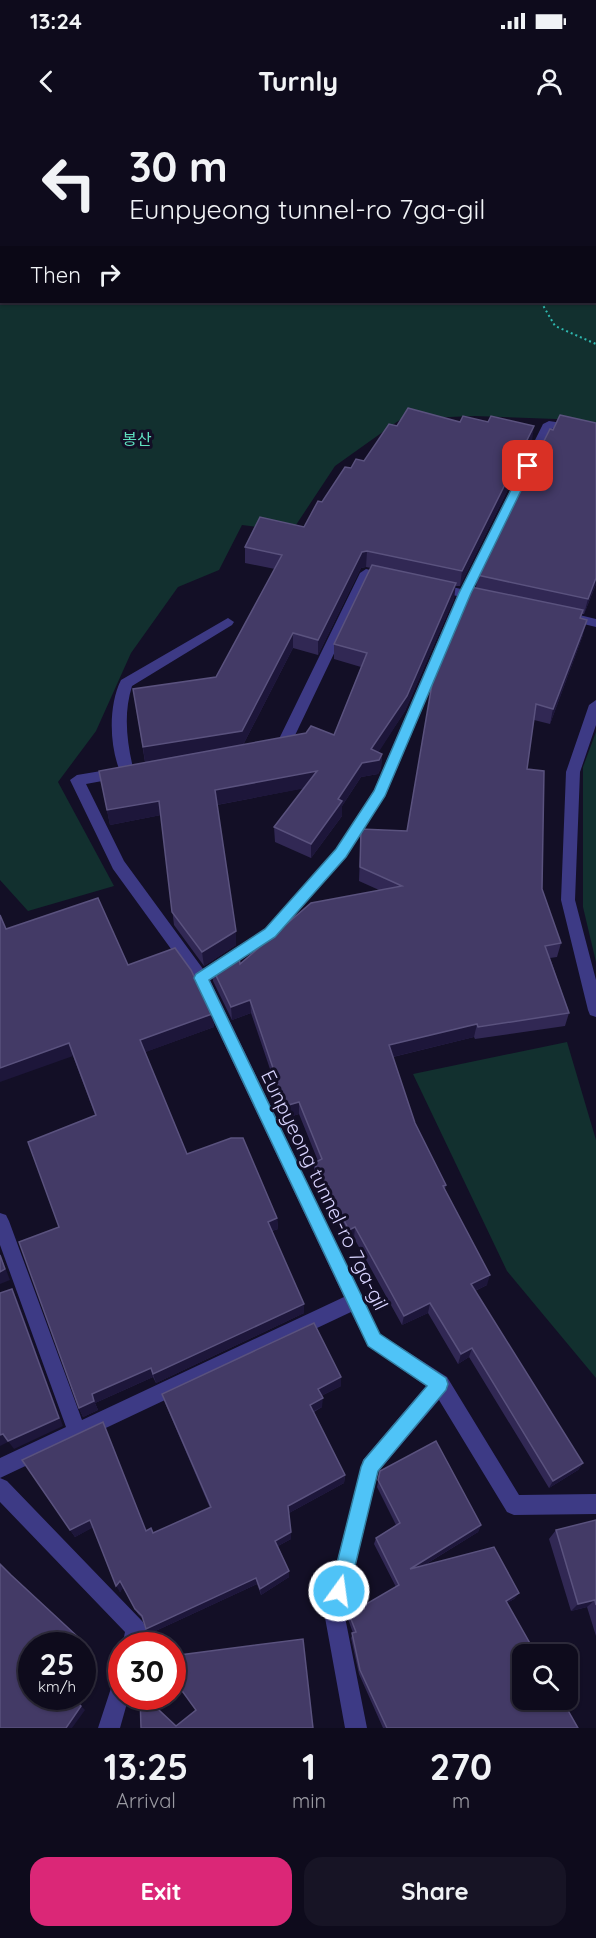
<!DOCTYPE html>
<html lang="en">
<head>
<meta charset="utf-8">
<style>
	body { margin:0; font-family:Quicksand,"Noto Sans KR",sans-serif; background:#171425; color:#f1f3f6; height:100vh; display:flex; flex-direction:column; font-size:22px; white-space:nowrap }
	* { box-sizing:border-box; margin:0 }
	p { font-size:20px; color:#9b9ba3 }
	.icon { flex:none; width:33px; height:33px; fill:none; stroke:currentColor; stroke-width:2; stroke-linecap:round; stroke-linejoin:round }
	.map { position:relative; height:1608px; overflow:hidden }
	.details { display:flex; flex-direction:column; background:#0e0b1c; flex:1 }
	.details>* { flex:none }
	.banner { position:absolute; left:0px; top:0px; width:597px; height:183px; box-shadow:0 2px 4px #0004,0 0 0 2px #2e2b3b; background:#0e0b1c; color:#f1f3f6; overflow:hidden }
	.controls { position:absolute; left:512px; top:1524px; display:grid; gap:12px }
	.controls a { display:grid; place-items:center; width:66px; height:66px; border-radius:12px; background:#0e0b1c; box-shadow:0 2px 4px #0004,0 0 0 2px #2e2b3b; font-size:30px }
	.speed { position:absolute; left:18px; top:1512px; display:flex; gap:12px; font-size:30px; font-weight:700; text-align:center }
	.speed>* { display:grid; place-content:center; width:78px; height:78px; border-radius:50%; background:#0e0b1c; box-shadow:0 2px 4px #0004,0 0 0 2px #2e2b3b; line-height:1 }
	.speed small { font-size:15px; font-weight:400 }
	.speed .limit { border:9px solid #d22; background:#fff; color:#111 }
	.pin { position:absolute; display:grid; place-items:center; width:51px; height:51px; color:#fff; margin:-26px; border-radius:12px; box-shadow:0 3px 9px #0006 }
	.me { position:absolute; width:66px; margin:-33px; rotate:14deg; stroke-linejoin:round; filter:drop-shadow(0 0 4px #0008) }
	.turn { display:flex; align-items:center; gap:21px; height:126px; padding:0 30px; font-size:27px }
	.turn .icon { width:78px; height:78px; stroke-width:2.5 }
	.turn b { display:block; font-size:42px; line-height:51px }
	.then { display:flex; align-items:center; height:57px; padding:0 30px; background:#0003; gap:12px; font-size:22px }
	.eta { display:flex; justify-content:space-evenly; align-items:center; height:102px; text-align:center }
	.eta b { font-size:36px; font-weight:800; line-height:42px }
	.action { display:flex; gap:12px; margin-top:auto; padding:12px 30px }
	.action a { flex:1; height:69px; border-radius:18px; background:#db2777; color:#fff; font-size:24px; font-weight:800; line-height:69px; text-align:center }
	.action a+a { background:#171425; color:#f1f3f6 }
	.status { display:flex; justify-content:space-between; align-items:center; height:42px; padding:0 30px; background:#0e0b1c; direction:ltr }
	.status svg { height:16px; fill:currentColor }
	header { display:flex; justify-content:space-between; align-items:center; height:78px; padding:0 30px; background:#0e0b1c; font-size:27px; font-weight:800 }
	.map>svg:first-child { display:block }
	.green { fill:#12302f; fill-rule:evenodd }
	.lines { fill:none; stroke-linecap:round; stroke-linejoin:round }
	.path { stroke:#2fb8b0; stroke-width:2; stroke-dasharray:2 3; stroke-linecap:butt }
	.lane { fill:#3d3a85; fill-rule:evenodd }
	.street { fill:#3d3a85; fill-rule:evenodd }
	.wall { fill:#312854; fill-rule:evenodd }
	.shaded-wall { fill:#1d163a }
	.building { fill:#433a66; stroke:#5a527e; stroke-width:1.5 }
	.route { fill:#4fc3f7; stroke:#337fa1; stroke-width:1.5 }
	.labels { text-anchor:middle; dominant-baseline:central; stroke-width:6; stroke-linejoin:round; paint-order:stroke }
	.far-park-label { font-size:16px; fill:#5fe0c0; stroke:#130f26 }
	.street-label { font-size:20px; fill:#d9d4ff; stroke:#130f26 }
</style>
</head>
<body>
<div class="status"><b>13:24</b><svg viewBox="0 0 49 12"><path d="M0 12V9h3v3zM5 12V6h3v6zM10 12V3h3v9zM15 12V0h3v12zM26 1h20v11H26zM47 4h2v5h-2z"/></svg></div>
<header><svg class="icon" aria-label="back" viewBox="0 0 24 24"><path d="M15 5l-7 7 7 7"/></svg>Turnly<svg class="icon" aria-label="person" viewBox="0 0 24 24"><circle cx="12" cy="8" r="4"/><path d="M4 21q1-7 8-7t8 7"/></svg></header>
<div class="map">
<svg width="596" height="1608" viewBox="0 0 596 1608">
	<rect width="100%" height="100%" fill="#130f26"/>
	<g class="green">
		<path d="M0,0H596V306L556,299L474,296L401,299L335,346L292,411L242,405L219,450L178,467L131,533L96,611L58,662L114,766L28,791L0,760ZM2,2H596V182H2Z"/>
		<polygon points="596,612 596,842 583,787 583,647"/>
		<polygon points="567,922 596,1020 596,1258 507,1151 413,954"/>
	</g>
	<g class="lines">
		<g class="path">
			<polyline points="136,2 140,0"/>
			<polyline points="541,182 555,206 596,224"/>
		</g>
		<path class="lane" d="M228,498L234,502L232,505L132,566C123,595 127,623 134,652L132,656H122C109,629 108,586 121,560Z"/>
		<g class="street">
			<polygon points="549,301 596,308 596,314 553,308 472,471 492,476 494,479 488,483 469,479 387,672 346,737 275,817 210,860 380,1214 447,1257 519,1375 596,1374 596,1394 514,1395 507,1392 439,1280 378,1352 344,1492 367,1608 345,1608 324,1492 363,1340 426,1266 368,1226 351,1192 0,1358 0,1338 66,1307 0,1125 0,1093 6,1095 9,1101 82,1300 344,1177 195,862 113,749 70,660 77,655 119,648 124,649 126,653 124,657 86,664 124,741 203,849 265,809 336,729 374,670 457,476 431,470 429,467 435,463 461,469 543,304"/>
			<polygon points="366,449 392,455 394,458 388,462 370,458 288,630 267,631 265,627 267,623 278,621 360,453"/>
			<polygon points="567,492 596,499 596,507 563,499 561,496 563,493"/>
			<polygon points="596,580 596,605 580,652 575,780 596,860 596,897 590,895 588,890 561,780 566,652 589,585"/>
			<polygon points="0,1358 7,1361 143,1502 146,1509 142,1526 122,1526 125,1512 0,1382"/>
			<polygon points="122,1553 122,1576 129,1576 120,1608 98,1608 115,1556"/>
		</g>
	</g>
	<g class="wall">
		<path d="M397,306L532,321L460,466H455L454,479L405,591L378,632L382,634L381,648L378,654L361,657L342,686V696L311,738L275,722L274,707L304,668L217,685L236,825L204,846L174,805L161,695L110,705L99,651L216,630L145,642L133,569L216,557L275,449L245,443V427L304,407L322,382L351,348L364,341ZM366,447L371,448L334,524V539L361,547L334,615L243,625L293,528L318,535L361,448Z"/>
		<polygon points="477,455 596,464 584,494 582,494 581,498 583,515 550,604 534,600 527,649 542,769 561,823 557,837 550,838 569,893 565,906 475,919 474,917 393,937 415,1003 446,1065 445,1069 487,1165 475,1171 583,1343 578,1350 549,1368 469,1237 458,1244 428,1193 402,1205 354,1118 348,1121 314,1055 314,1043 318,1041 299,994 286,998 271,962 271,952 251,893 232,900 213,861 212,847 240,844 379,770 359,761 361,709 407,711 476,468"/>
		<polygon points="6,809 128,845 212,894 214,907 145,932 187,1034 277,1098 278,1109 272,1111 304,1184 304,1193 156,1263 153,1257 95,1283 98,1290 83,1297 79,1288 59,1107 95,995 73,936"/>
		<polygon points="341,1266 321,1276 322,1287 314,1292 345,1355 344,1363 289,1393 291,1419 278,1426 289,1451 289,1457 261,1475 257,1464 149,1514 146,1509 143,1499 138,1494 123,1467 120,1472 93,1407 75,1417 22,1340 146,1411 153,1413 210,1388 165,1283 162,1274"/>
		<polygon points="380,1351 481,1405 478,1412 423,1446 519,1473 514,1479 507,1483 578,1608 383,1608 359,1554 351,1518 353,1513 348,1499 349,1494 396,1467 374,1424 376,1418 396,1405 377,1367"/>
		<polygon points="596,1400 596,1516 587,1487 571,1491 549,1419 556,1410"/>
	</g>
	<g class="shaded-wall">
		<polygon points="534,306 532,321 460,466 462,451"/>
		<polygon points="367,431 366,447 361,448 318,535 318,520 362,432"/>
		<polygon points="596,458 596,464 584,494 588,479"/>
		<polygon points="456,463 454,479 405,591 373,641 382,634 381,648 378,654 361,657 342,686 342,696 311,738 311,724 338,679 371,629"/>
		<polygon points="587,500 583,515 550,604 553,589"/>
		<polygon points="293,513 293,528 243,625 145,642 143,627"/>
		<polygon points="317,651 317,666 216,685 215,670"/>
		<polygon points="159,681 161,695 110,705 107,690"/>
		<polygon points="236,811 236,825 204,846 202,832"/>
		<polygon points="250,880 251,893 232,900 231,887"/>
		<polygon points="212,894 214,907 143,933 140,920"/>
		<polygon points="477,904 474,917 388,938 389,925"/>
		<polygon points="69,923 73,936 0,962 0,948"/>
		<polygon points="299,982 299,994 286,998 285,986"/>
		<polygon points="277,1098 278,1109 268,1112 268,1102"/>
		<polygon points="355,1107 354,1118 348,1121 349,1110"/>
		<polygon points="0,1134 10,1160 0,1164"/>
		<polygon points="490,1155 487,1165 468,1174 471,1164"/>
		<polygon points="12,1169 17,1179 63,1306 14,1329 8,1321"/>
		<polygon points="430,1183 428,1193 402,1205 404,1196"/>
		<polygon points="304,1184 304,1193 156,1263 153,1254"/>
		<polygon points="472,1228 469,1237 458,1244 461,1234"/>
		<polygon points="151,1248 153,1257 95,1283 92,1274"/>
		<polygon points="341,1257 341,1266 317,1278 318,1269"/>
		<polygon points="323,1278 322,1287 310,1293 310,1285"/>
		<polygon points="94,1281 98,1290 83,1297 79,1288"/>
		<polygon points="3,1314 8,1322 0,1326 0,1315"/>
		<polygon points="583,1343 578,1350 549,1368 553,1361"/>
		<polygon points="345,1355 344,1363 289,1393 288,1386"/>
		<polygon points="90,1400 94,1407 75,1417 70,1410"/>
		<polygon points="481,1405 478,1412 408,1455 410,1449"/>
		<polygon points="291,1412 291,1419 276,1427 275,1421"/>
		<polygon points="289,1451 289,1457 261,1475 260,1469"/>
		<polygon points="256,1458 257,1464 149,1514 146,1509"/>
		<polygon points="120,1461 124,1467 120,1472 116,1466"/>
		<polygon points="519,1473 514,1479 502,1486 506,1481"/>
		<polygon points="595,1480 587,1487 571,1491 578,1484"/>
		<polygon points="78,1517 83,1521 80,1526 72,1526"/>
		<polygon points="71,1576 85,1590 72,1608 66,1608"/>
	</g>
	<g class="building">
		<polygon points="408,288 460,302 463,296 488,302 491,296 534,306 462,451 367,431 362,432 318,520 293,513 242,611 143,627 133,569 216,557 282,435 245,427 260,397 304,407 318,381 322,382 345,347 351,348 356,339 364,341 389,304 397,306"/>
		<polygon points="560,295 596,303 596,458 588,479 477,455 550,309 553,310"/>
		<polygon points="372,445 456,463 407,576 371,629 382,634 379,640 362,643 338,679 342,681 311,724 274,707 317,651 215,670 236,811 202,832 172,792 159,681 107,690 99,651 306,613 311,606 334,615 367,533 334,524"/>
		<polygon points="471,467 583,490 580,498 587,500 553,589 536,584 527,649 544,651 542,769 561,823 545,826 569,893 478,907 477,904 389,925 415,1003 446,1065 443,1066 490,1155 471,1164 583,1343 553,1361 472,1228 461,1234 430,1183 404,1196 355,1107 349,1110 314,1043 322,1039 299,982 285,986 271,949 273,948 250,880 231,887 212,847 238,830 240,844 311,783 402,766 360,747 361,709 407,711 433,558"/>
		<polygon points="98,778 128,845 175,828 191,850 212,894 140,920 187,1034 231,1018 243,1018 277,1098 268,1102 304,1184 153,1254 151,1248 92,1274 94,1281 79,1288 19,1122 59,1107 28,1022 96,995 69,923 0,948 0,795 6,809"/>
		<polygon points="0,1135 5,1149 0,1152"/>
		<polygon points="12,1169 59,1298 8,1321 3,1314 0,1315 0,1173"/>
		<polygon points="314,1203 341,1257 318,1269 323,1278 310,1285 345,1355 288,1386 291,1412 275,1421 289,1451 260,1469 256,1458 146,1509 142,1496 135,1489 120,1461 116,1466 90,1400 70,1410 22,1340 103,1302 146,1411 151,1408 153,1413 211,1387 162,1274"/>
		<polygon points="436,1321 481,1405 410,1449 494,1427 519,1473 506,1481 536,1534 522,1534 522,1580 562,1580 578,1608 387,1608 360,1550 352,1513 356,1512 349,1494 399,1465 376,1418 400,1403 378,1360 380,1351"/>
		<polygon points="596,1400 596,1485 595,1480 578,1484 556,1410"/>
		<polygon points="0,1444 11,1455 78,1517 72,1526 32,1526 32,1576 71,1576 81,1586 66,1608 0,1608"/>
		<polygon points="303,1519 313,1608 141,1608 140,1576 144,1576 176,1606 196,1590 172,1557 172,1536"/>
	</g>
	<polygon class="route" points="528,343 533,346 471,473 385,676 346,737 275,817 209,860 380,1214 446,1258 448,1264 446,1270 378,1351 349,1471 346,1478 339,1481 333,1478 330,1471 361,1347 364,1340 427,1266 368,1226 194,858 196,854 265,809 336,729 374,671 459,473 523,346"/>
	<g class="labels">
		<g class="far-park-label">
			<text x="137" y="319">봉산</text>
		</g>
		<g class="street-label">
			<text transform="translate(325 1070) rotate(64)">Eunpyeong tunnel-ro 7ga-gil</text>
		</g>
	</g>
</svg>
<div class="controls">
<a><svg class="icon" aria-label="search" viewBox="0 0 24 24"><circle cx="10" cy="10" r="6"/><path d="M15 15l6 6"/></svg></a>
</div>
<div class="speed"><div>25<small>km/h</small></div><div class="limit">30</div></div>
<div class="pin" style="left:528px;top:346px;background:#d93025"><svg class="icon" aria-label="arrive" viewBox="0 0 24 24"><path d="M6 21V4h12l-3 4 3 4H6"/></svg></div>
<svg class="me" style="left:339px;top:1471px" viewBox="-20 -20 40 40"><circle r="17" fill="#4fc3f7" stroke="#fff" stroke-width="3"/><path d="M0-11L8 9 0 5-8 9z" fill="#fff"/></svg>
<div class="banner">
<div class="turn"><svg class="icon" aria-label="left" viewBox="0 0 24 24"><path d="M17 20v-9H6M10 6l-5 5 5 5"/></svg><div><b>30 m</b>Eunpyeong tunnel-ro 7ga-gil</div></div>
<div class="then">Then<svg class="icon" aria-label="right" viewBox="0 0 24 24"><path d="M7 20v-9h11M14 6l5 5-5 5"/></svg></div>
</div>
</div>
<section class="details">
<div class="eta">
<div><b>13:25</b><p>Arrival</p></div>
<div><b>1</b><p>min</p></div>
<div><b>270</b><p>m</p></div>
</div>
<div class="action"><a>Exit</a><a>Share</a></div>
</section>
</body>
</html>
